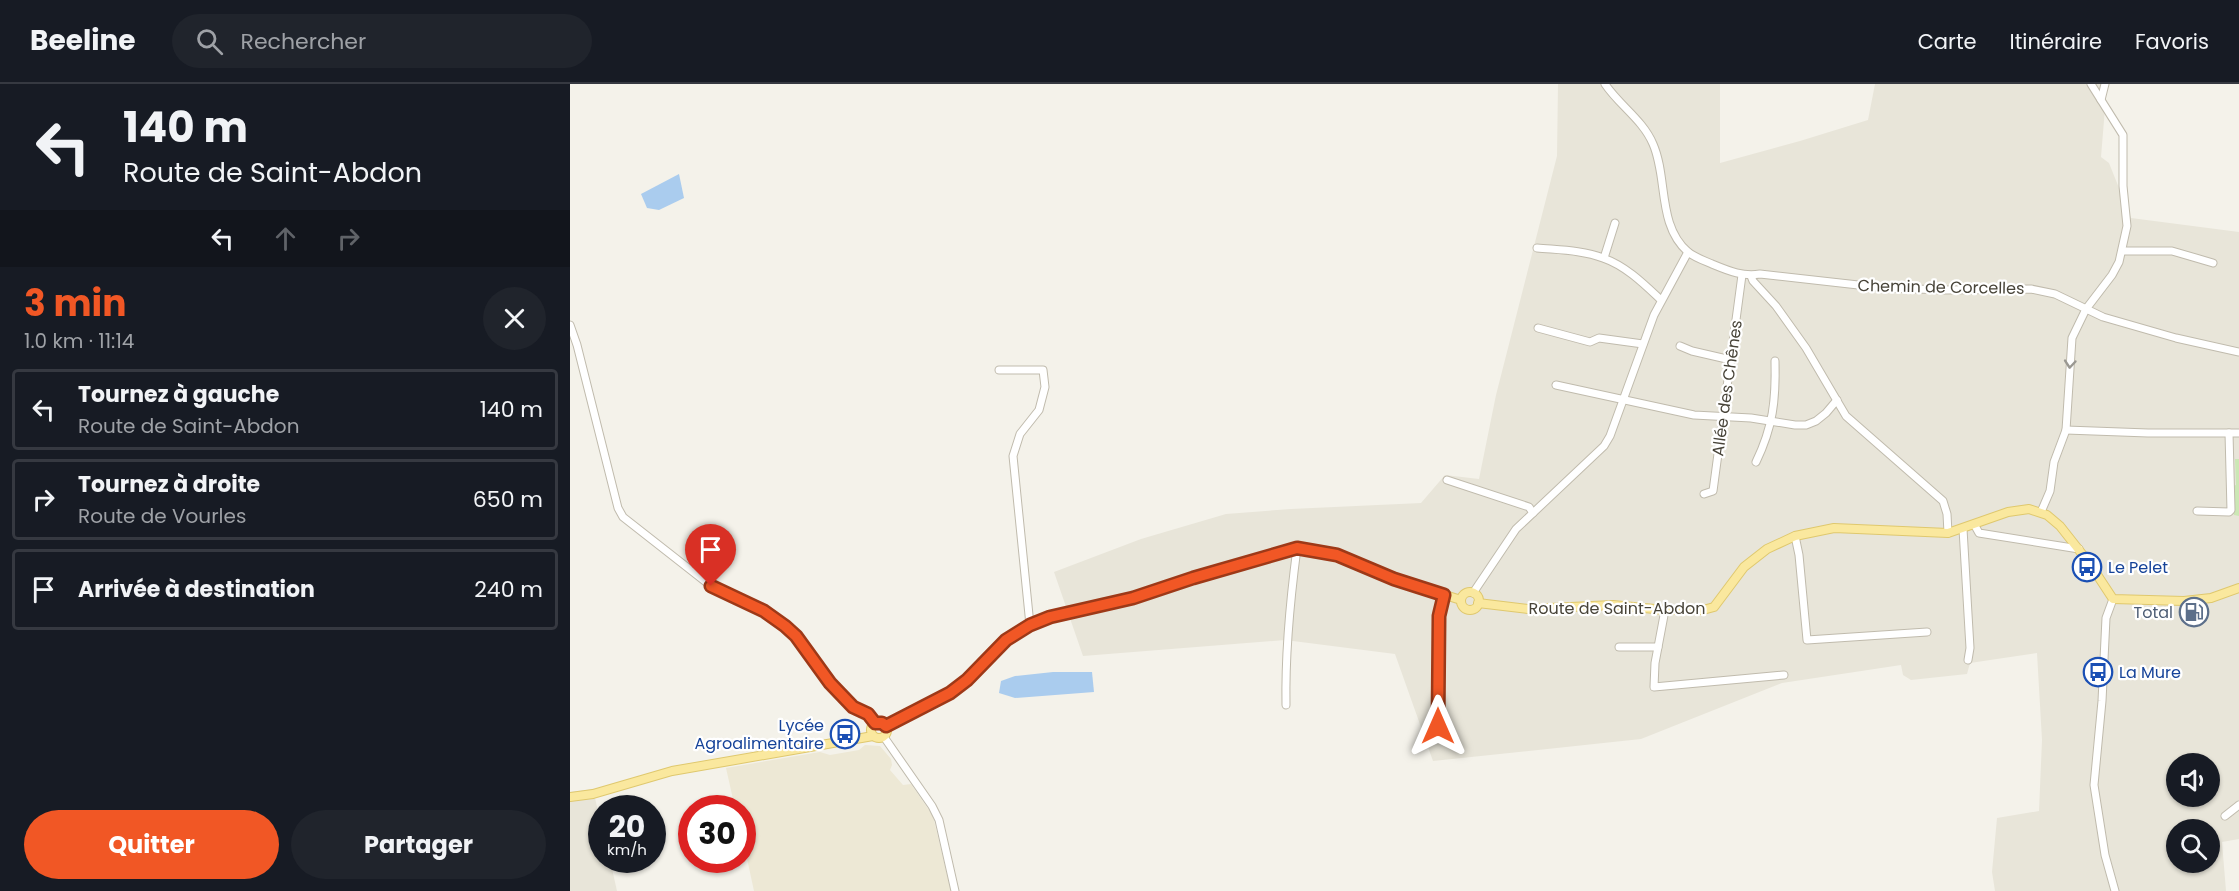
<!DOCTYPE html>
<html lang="fr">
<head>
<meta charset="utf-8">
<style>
	body { margin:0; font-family:Poppins,sans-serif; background:#20242c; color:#f1f3f6; height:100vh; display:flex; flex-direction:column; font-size:22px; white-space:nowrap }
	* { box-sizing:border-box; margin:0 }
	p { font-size:20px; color:#9ea1a6 }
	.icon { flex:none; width:33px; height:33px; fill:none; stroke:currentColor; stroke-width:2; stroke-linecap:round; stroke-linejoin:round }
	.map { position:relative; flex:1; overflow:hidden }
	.panel { display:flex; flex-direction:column; background:#171b24; width:570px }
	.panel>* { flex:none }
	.guide { background:#171b24; color:#f1f3f6; overflow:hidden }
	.tools { position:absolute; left:1596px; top:669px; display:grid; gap:12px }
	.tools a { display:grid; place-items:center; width:54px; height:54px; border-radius:50%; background:#171b24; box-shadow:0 2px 4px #0004; font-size:30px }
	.speed { position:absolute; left:18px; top:711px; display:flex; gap:12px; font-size:30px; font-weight:700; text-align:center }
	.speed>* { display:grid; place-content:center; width:78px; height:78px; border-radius:50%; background:#171b24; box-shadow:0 2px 4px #0004; line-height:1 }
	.speed small { font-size:15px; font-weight:400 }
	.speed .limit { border:9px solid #d22; background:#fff; color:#111 }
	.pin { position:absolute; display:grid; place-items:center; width:51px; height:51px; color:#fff; margin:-62px -26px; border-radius:50% 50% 50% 0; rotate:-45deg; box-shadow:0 0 6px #0007 }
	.pin .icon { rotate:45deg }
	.me { position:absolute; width:66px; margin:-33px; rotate:0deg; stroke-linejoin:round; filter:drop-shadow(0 0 4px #0008) }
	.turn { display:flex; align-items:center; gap:21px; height:126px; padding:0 24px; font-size:27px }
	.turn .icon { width:78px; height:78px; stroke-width:2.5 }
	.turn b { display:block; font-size:42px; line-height:51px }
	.lanes { display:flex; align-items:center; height:57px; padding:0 24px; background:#0003; justify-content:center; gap:30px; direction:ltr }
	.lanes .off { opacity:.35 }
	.round { display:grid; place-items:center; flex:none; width:63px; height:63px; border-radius:32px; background:#20242c }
	.headline { display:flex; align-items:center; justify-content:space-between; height:102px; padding:0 24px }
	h1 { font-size:36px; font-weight:700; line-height:45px; color:#f15725 }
	.primary-button { display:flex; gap:12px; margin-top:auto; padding:12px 24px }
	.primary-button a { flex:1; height:69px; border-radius:36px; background:#f15725; color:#fff; font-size:24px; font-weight:700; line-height:69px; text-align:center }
	.primary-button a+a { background:#20242c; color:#f1f3f6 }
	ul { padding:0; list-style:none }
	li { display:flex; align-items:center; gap:18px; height:81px; margin:0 12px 9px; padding:0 12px; border:3px solid #363941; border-radius:6px }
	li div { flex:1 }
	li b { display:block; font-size:22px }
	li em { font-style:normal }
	header { display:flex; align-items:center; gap:36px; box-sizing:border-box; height:84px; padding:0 30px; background:#171b24; border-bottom:2px solid #363941 }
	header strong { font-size:28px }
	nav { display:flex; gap:33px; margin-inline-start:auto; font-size:21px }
	.search { width:420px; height:54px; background:#20242c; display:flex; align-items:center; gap:15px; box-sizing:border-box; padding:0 21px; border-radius:33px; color:#9ea1a6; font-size:22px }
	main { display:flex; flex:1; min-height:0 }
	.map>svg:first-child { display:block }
	.residential { fill:#e8e5d9; fill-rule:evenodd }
	.education { fill:#ede8d5 }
	.green { fill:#cce7b5 }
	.water { fill:#ace }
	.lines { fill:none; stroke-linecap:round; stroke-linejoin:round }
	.minor-casing { stroke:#c0bbad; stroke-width:9 }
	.major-casing { stroke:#dfc86e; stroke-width:10 }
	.minor { stroke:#fff; stroke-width:7 }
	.major { stroke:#fae89e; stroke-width:8 }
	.oneway { stroke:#9a9892 }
	.route-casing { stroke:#9d3918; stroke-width:15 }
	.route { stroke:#f15725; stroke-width:10 }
	.labels { text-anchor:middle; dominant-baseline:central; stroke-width:4.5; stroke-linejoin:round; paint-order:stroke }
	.street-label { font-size:16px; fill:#484439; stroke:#fff }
	.transit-label { font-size:16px; fill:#164399; stroke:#fff; text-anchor:start }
	.service-label { font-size:16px; fill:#4e5e75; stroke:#fff; text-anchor:end }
</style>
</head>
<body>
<header>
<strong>Beeline</strong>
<div class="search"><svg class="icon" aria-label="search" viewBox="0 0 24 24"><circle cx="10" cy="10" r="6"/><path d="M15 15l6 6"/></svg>Rechercher</div>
<nav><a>Carte</a><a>Itinéraire</a><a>Favoris</a></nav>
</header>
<main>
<section class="panel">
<div class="guide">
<div class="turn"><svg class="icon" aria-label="left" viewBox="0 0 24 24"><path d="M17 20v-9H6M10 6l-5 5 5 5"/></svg><div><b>140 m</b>Route de Saint-Abdon</div></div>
<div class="lanes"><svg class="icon" aria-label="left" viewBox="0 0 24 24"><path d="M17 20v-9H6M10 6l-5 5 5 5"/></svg><svg class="icon off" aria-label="ahead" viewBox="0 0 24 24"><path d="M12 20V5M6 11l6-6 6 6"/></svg><svg class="icon off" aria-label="right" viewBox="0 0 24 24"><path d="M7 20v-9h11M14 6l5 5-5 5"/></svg></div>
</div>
<div class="headline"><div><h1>3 min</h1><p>1.0 km · 11:14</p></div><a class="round"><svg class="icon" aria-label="close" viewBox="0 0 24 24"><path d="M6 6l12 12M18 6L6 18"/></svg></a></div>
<ul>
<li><svg class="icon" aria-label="left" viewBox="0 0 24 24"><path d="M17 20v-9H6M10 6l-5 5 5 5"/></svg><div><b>Tournez à gauche</b><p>Route de Saint-Abdon</p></div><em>140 m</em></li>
<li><svg class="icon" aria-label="right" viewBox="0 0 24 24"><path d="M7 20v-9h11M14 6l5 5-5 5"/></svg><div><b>Tournez à droite</b><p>Route de Vourles</p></div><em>650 m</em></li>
<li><svg class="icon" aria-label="arrive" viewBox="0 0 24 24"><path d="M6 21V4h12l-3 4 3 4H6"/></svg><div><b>Arrivée à destination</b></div><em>240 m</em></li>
</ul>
<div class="primary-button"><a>Quitter</a><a>Partager</a></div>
</section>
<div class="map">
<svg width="1669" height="807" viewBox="0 0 1669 807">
	<rect width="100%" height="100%" fill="#f4f2ea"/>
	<g class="residential">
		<path d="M988,0H1150V79L1230,57L1298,36L1305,0H1537L1531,73L1539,79L1561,134L1669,148V755L1652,758L1656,807H1425L1422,788L1427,734L1469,727L1472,656L1467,569L1400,579L1397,590L1341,596L1333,591L1331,581L1212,599L1071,655L863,677L825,570L715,556L513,572L484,488L571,455L656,430L721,425L851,419L875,391L909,395L926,311L987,72ZM1606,680H1640V712H1606ZM1606,746H1640V778H1606Z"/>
		<polygon points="23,705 31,741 32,776 40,776 47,807 0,807 0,708"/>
	</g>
	<polygon class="education" points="295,661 310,662 321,675 322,681 320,686 333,701 341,700 363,732 381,807 184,807 173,756 172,724 165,724 156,684 250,668 260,671 289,666"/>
	<polygon class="green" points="1665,375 1669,375 1669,432 1664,431 1663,402 1666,401"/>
	<g class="water">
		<polygon points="109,90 114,114 89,126 77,124 71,110"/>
		<polygon points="483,588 522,588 524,608 445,614 429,609 431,597 445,592"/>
	</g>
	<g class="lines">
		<g class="minor-casing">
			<g id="minor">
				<path d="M1035,0C1049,21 1073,36 1083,60C1098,94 1087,141 1118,168C1124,173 1135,177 1142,180C1159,187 1173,193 1190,190L1315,204L1376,206L1461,205L1485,210L1533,233L1606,254L1669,268"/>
				<polyline points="1521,0 1531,16"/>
				<path d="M967,164C988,166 1013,166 1033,174C1056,182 1074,200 1091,216"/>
				<polyline points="1553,167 1602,167 1643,179"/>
				<polyline points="1034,174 1045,139"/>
				<polyline points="1181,192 1183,197 1206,222 1236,264 1276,332 1373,417 1377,430 1378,449"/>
				<polyline points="0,241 7,261 48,424 53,433 141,502 194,527 215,542 227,553 260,599 283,623 298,630 305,639"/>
				<polyline points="968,244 1020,258 1029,254 1073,260"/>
				<polyline points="1110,262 1122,267 1161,276"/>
				<polyline points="429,286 473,286 475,303 469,326 450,350 443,372 460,541"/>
				<polyline points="986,301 1124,331 1181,334 1225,341 1236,341 1246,337 1256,329 1267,316"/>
				<polyline points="1496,346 1578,349 1669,349"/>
				<path d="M1186,378C1203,343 1206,316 1205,277"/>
				<polyline points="877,396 959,423 963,429"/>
				<polyline points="1134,410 1143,407 1172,191"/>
				<polyline points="1627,427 1659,428 1661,426 1659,349"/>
				<polyline points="1471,428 1480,407 1484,378 1496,346 1502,254 1516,225 1542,191 1549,178 1557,142 1553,102 1553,51 1531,16 1535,0"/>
				<polyline points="1404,440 1409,449 1509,465"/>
				<polyline points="1393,445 1400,564 1398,576"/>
				<polyline points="1225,452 1229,471 1237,556 1357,548"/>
				<polyline points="903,509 946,445 1034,362 1040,352 1084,231 1118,168"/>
				<polyline points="1543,515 1536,534 1532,617 1524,701 1535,771 1545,807"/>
				<polyline points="1095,526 1085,579 1084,603 1214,591"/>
				<polyline points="1049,563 1088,563"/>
				<path d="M716,621C715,568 720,517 727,464"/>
				<polyline points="314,653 362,722 369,736 385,807"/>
				<polyline points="864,655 868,642 869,532 874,511"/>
				<polyline points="1655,732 1669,721"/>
			</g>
		</g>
		<g class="major-casing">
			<g id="major">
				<circle cx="900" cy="517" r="9"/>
				<polyline points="908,519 958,525 1043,521 1095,526 1133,526 1144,523 1174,483 1197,465 1225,452 1264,444 1378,449 1438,428 1459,425 1477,431 1490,442 1520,480 1543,515 1614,517 1641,514 1669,504"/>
				<circle cx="309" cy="646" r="8"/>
				<polyline points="316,642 380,609 397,595 436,556 460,541 480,533 563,514 623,494 727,464 767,471 824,495 891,516"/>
				<polyline points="0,713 23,710 102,687 303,652"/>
			</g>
		</g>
		<use href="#minor" class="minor"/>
		<use href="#major" class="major"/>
	</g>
	<defs><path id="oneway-chevron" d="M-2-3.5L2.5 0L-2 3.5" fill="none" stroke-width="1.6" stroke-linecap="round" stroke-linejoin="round" transform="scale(1.5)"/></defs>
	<use class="oneway" href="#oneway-chevron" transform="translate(1500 280) rotate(95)"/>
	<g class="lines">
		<g class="route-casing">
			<polyline id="route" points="141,502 194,527 215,542 226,552 260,599 283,623 298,630 305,639 312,639 316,642 380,609 397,596 436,556 460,541 480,533 563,514 623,494 727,464 767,471 824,495 874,511 869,532 868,642"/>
		</g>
		<use href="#route" class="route"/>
	</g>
	<defs>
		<g id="bus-ring" transform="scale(1.5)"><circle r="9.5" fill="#fff" stroke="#1a4fb4" stroke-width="1.5"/><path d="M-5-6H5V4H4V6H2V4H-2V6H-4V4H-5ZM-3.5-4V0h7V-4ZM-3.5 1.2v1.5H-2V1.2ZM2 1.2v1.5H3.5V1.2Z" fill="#1a4fb4"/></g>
		<g id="fuel-ring" transform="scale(1.5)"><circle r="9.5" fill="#fff" stroke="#5c6f8a" stroke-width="1.5"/><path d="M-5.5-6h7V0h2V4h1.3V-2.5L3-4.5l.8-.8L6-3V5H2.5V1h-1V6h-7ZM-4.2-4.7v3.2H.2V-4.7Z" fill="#5c6f8a"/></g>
	</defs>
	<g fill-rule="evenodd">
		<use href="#bus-ring" x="1517" y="483"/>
		<use href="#fuel-ring" x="1624" y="528"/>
		<use href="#bus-ring" x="1528" y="588"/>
		<use href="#bus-ring" x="275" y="650"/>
	</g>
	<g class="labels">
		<g class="street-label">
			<text transform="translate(1371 203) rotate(1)">Chemin de Corcelles</text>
			<text transform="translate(1157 304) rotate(-82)">Allée des Chênes</text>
			<text x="1047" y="524">Route de Saint-Abdon</text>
		</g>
		<g class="transit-label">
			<text x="1538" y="483">Le Pelet</text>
			<text x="1549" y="588">La Mure</text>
			<text x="254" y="641" text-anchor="end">Lycée<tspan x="254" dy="18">Agroalimentaire</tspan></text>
		</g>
		<g class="service-label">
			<text x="1603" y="528">Total</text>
		</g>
	</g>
</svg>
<div class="tools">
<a><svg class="icon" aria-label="sound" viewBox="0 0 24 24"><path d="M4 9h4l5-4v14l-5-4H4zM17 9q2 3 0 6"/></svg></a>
<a><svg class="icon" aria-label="search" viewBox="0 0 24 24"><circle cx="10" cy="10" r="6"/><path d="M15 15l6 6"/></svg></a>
</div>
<div class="speed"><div>20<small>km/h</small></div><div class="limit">30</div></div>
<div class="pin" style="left:141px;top:502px;background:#d93025"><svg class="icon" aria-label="arrive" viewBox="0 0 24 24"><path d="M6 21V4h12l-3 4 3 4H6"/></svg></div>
<svg class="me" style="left:868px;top:642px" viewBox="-20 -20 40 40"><path d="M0-17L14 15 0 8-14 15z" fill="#f15725" stroke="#fff" stroke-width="4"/></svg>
</div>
</main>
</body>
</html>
